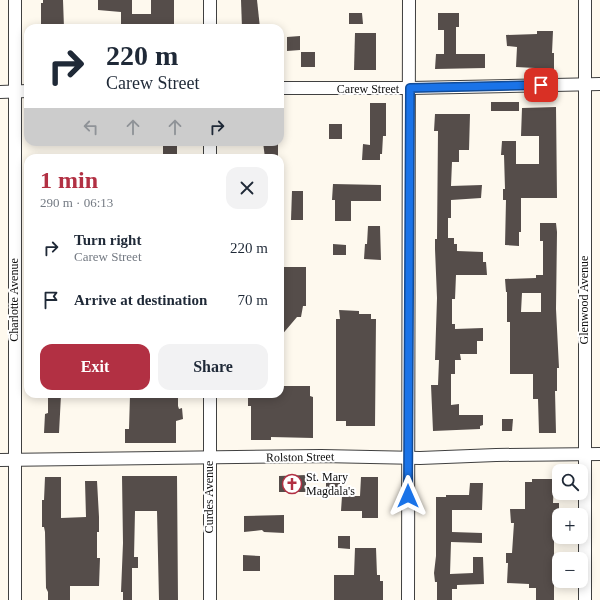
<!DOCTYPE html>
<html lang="en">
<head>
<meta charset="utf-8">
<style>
	body { margin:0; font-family:Georgia,serif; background:#f2f2f3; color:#1f2937; height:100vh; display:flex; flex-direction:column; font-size:15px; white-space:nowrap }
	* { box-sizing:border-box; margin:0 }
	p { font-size:13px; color:#747a83 }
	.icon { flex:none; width:22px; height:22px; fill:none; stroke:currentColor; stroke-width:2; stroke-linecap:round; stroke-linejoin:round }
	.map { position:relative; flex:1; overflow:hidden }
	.sheet { position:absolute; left:24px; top:154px; width:260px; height:244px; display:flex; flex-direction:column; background:#fff; border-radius:12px; box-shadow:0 2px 10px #0003 }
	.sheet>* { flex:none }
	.guide { position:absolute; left:24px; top:24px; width:260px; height:122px; border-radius:12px; box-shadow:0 2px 10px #0003; background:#fff; color:#1f2937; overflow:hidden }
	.controls { position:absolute; left:552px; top:464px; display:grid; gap:8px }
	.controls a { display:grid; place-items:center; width:36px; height:36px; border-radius:8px; background:#fff; box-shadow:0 2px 10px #0003; font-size:20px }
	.pin { position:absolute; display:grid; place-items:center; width:34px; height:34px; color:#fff; margin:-17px; border-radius:8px; box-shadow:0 2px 6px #0006 }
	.me { position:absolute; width:44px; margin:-22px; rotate:0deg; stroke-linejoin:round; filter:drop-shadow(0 0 3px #0008) }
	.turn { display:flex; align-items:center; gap:14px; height:84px; padding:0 16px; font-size:18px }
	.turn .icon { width:52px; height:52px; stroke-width:2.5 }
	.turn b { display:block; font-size:28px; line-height:34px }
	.lanes { display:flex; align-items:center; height:38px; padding:0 16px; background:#0003; justify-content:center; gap:20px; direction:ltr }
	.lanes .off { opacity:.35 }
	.round { display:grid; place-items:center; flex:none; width:42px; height:42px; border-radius:12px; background:#f2f2f3 }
	.summary { display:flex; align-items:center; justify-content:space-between; height:68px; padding:0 16px }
	h1 { font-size:24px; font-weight:800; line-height:30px; color:#b23043 }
	.action { display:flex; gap:8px; margin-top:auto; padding:8px 16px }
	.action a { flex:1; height:46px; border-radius:12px; background:#b23043; color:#fff; font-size:16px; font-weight:800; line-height:46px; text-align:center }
	.action a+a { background:#f2f2f3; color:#1f2937 }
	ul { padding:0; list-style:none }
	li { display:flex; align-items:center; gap:12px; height:52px; padding:0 16px }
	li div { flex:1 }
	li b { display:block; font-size:15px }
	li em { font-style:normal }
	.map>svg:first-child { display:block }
	.building { fill:#554d4a; fill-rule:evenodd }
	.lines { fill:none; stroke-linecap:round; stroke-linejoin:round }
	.street-casing { stroke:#404040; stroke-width:14 }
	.street { stroke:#fff; stroke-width:12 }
	.route-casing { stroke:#114b97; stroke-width:10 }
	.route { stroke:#1a73e8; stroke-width:7 }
	.labels { text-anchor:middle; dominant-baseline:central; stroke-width:4; stroke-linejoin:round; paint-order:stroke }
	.street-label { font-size:12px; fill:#0d0d0d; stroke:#fff }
	.poi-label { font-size:12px; fill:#0d0d0d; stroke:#fff; text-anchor:start }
</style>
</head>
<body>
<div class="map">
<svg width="600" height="600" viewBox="0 0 600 600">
	<rect width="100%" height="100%" fill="#fef9ee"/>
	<g class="building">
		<polygon points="43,0 63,0 64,28 43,28 43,26 41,26 41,3 43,3"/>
		<polygon points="98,0 132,0 132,14 151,14 151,0 174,0 174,28 121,28 121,12 98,10"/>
		<polygon points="241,0 257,0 260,28 242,28"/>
		<polygon points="349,13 362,13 363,24 349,24"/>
		<polygon points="438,13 459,13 459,27 456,27 456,54 485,54 485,68 435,69 436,54 444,54 444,30 438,30"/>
		<polygon points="537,31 553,31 552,53 554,53 554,69 516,67 517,47 507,46 506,35 537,34"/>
		<polygon points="355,33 376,33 376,70 354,70"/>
		<polygon points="300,36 300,50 287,51 287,37"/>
		<rect x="301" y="52" width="14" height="15"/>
		<rect x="491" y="102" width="28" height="9"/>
		<polygon points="370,103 386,103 386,136 383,136 382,154 380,154 380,160 362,160 363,144 370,145"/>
		<polygon points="556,107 557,198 521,198 521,232 519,232 519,246 505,245 506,200 503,200 503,189 505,189 504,155 501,155 502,141 516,141 516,164 539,164 539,136 521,136 522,108"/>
		<polygon points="435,114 470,114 469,150 459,150 459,162 452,162 451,186 482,185 481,198 451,200 451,218 448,218 448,238 454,238 454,244 457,244 457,251 483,252 483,262 486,262 487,275 456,275 455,299 452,299 452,324 455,324 455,329 483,328 483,341 477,341 477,354 460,354 461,360 455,360 455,374 451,374 451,405 459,404 459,415 483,415 483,425 480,426 480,429 433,431 431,385 438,385 439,360 435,360 437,298 435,249 435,239 437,239 438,131 434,131"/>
		<rect x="329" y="124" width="13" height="15"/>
		<polygon points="263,142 278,142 278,158 265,158"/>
		<rect x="163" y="146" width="14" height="12"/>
		<polygon points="333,184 381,185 381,201 351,201 351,221 335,221 335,200 332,200"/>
		<polygon points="292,191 303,191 303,220 291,220"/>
		<path d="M540,223H556L557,232L556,309L559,368H557V391H555L556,433H539L538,399H533V374H510V322H507V292H506L505,279L536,278V275H543V241H540ZM522,293H541V312H521Z"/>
		<polygon points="368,226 380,226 381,260 364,259 365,244 367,244"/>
		<polygon points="333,244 346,245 346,255 333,255"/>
		<polygon points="280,267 306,267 306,306 303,306 301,317 297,317 280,337"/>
		<polygon points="339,310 359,311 359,314 371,314 371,319 376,319 375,426 346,426 346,421 336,421 336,319 340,319"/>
		<polygon points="280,386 310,386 310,396 313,397 313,438 271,437 271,440 251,440 251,406 248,406 248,394 280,394"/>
		<polygon points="147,394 178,394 178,406 179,409 182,408 183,419 176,421 176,443 125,443 125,429 129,429 130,395 147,396"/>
		<polygon points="48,395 61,395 59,433 44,433 45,414 48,413"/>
		<polygon points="502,419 513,419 512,431 502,431"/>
		<polygon points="306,475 306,492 279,492 279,476"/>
		<polygon points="340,475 340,488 326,488 326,476"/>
		<polygon points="122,476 177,476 178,600 159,600 157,511 135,511 134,557 138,557 138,568 132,568 132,600 123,600 123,592 121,592 123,543"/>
		<polygon points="45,477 61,477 61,518 86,517 85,481 97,481 99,517 99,532 97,532 97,558 100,558 99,586 70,586 70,600 48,600 48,592 46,588 45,532 44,527 42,527 42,500 44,500"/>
		<polygon points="361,477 378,477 378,518 362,518 362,511 341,511 342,496 360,496"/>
		<polygon points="532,479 554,479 553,503 559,503 559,515 554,515 554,600 536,600 536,588 529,588 529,584 507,583 508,563 506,563 506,553 512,553 514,523 511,523 510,509 525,509 525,482 532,482"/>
		<polygon points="470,483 483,483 482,510 452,510 452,532 482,533 482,543 451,542 450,574 473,573 473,557 483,557 484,584 457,585 457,589 452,589 452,600 437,600 437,582 435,582 434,573 436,556 436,497 446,497 446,495 469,495"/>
		<polygon points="284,515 284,533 264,532 262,530 244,532 244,516"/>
		<polygon points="338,536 350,536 350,549 338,548"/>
		<polygon points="355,548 376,548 377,575 380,575 380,581 383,581 383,600 334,600 334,575 354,575"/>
		<polygon points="243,555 260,556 260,571 243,571"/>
	</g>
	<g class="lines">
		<g class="street-casing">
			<g id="street">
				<polyline points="15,0 15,600"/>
				<polyline points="210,0 210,28"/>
				<polyline points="585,0 585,600"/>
				<polyline points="280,88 410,88 600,84"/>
				<polyline points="0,92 28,91"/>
				<polyline points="210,142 210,158"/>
				<polyline points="0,460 321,456 420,458 496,455 600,454"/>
				<polyline points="210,600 210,394"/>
				<polyline points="408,600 409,0"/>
			</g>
		</g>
		<use href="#street" class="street"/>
	</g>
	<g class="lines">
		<g class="route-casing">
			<polyline id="route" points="408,496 410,88 541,85"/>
		</g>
		<use href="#route" class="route"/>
	</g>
	<defs>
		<g id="church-ring" transform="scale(1)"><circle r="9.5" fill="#fff" stroke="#b23043" stroke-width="1.5"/><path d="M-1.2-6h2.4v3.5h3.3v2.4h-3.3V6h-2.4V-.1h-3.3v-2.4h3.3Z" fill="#b23043"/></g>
	</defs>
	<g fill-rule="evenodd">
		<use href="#church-ring" x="292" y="484"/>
	</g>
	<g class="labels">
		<g class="street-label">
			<text x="368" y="89">Carew Street</text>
			<text transform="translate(14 300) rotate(-90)">Charlotte Avenue</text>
			<text transform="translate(584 300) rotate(-90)">Glenwood Avenue</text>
			<text transform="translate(300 457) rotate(-1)">Rolston Street</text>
			<text transform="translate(209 497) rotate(-90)">Curdes Avenue</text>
		</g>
		<g class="poi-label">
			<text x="306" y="477">St. Mary<tspan x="306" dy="14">Magdala's</tspan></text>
		</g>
	</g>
</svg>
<div class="controls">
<a><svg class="icon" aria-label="search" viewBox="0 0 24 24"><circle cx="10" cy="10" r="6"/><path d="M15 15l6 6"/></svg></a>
<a>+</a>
<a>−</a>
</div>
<div class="pin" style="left:541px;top:85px;background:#d93025"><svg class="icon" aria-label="arrive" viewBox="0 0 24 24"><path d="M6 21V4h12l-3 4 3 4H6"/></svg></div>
<svg class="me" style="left:408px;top:496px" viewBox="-20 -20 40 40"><path d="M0-17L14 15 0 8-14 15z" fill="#1a73e8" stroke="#fff" stroke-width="4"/></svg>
<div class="guide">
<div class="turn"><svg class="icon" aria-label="right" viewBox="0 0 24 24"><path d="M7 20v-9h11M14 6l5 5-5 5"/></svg><div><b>220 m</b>Carew Street</div></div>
<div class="lanes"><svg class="icon off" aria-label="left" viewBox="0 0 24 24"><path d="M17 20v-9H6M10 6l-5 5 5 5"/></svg><svg class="icon off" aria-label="ahead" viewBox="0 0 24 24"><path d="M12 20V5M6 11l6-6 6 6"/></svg><svg class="icon off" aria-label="ahead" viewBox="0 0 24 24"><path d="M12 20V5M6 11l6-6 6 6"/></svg><svg class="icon" aria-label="right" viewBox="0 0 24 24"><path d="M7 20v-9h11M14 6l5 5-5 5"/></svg></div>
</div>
<section class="sheet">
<div class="summary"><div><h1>1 min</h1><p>290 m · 06:13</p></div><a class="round"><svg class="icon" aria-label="close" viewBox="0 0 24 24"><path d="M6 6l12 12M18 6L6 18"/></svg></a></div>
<ul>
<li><svg class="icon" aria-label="right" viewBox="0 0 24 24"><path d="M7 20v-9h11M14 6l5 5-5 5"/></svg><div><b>Turn right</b><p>Carew Street</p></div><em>220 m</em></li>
<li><svg class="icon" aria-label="arrive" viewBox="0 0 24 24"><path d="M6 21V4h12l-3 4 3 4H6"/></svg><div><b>Arrive at destination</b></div><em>70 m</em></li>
</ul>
<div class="action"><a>Exit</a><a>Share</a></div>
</section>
</div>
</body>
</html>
